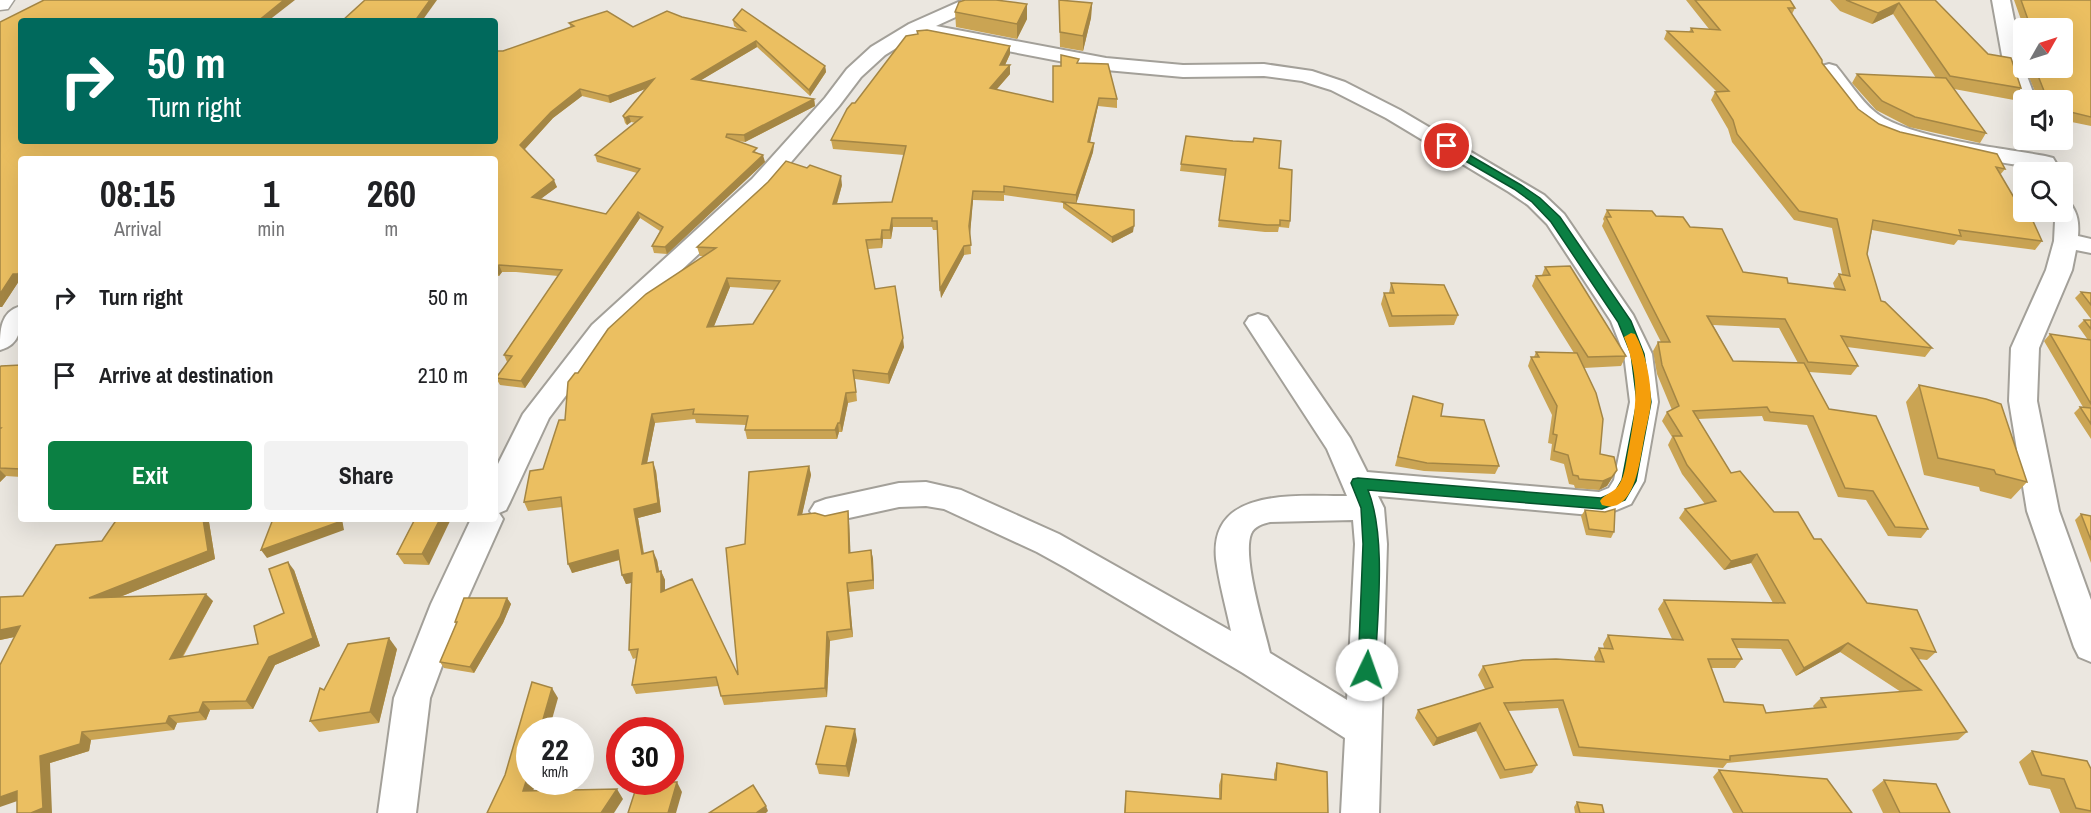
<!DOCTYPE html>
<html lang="en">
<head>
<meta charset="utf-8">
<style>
	body { margin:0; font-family:"Archivo Narrow",sans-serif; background:#f2f2f2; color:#202124; height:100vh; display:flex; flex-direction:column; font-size:22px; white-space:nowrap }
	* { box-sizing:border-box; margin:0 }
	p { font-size:20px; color:#757577 }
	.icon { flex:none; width:33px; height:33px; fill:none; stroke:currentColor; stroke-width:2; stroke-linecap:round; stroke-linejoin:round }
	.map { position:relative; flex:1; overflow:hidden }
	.details { position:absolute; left:18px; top:156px; width:480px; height:366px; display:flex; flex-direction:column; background:#fff; border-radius:6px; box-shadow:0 6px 24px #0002 }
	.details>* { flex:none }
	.hud { position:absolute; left:18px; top:18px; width:480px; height:126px; border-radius:6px; box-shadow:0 6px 24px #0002; background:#00695c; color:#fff; overflow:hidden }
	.needle { width:39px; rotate:51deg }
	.fabs { position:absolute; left:2013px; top:18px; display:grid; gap:12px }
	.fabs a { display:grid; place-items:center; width:60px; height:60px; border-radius:6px; background:#fff; box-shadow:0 6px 24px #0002; font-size:30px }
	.speed { position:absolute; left:516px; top:717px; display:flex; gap:12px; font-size:30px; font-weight:700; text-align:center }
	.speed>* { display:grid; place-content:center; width:78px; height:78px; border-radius:50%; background:#fff; box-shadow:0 6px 24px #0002; line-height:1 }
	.speed small { font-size:15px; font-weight:400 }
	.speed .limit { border:9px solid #d22; background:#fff; color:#111 }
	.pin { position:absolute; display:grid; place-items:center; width:51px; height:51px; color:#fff; margin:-26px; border:3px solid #fff; border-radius:50%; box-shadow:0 2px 6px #0007 }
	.me { position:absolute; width:66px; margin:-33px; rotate:3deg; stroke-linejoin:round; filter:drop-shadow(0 0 4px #0008) }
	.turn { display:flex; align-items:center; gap:21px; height:126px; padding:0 30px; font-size:27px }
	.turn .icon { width:78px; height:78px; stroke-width:2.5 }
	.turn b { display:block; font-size:42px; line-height:51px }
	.eta { display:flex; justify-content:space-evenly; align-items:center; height:102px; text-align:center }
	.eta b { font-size:36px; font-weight:700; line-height:42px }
	.cta { display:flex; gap:12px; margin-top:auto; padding:12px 30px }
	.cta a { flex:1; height:69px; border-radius:6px; background:#0b8043; color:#fff; font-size:24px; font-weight:700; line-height:69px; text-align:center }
	.cta a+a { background:#f2f2f2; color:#202124 }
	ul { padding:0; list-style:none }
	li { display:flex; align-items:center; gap:18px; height:78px; padding:0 30px }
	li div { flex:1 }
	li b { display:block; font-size:22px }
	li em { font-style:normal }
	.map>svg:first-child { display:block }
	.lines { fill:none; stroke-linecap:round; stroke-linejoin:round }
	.minor-casing { stroke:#a3a099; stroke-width:4 }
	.tertiary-casing { stroke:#a3a099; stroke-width:3 }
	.minor { fill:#fff; fill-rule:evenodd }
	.tertiary { fill:#fff; fill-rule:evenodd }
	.wall { fill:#caa453; fill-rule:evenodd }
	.shaded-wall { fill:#a48644 }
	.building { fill:#ebbf61; stroke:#a48644; stroke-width:1.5; fill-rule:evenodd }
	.route { fill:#0b8043; stroke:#07532c; stroke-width:1.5 }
	.slow { fill:#f59e0b }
</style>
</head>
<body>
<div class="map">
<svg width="2091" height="813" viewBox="0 0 2091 813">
	<rect width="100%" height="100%" fill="#ebe7e0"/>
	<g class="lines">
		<g class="minor-casing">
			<g id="minor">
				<path d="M963,0H987L984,4L936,26L1106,58L1183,65L1264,64L1312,71L1345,82L1400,110L1544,195L1564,214L1633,315L1652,354L1658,402L1644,481L1631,504L1602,516L1378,496L1384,508L1387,544L1379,813H1341L1345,738L1243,673L1066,568L1037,552L944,509L926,506L899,507L826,523L815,519L810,511L815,503L826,499L899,483L926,482L961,490L1059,534L1231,631C1226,607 1219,583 1216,559C1209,485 1300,497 1347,496L1327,449L1245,323L1249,317L1258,314L1267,317L1350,438L1367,472L1599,492L1609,488L1614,480L1630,402L1624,354L1611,321L1547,224L1528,205L1509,192L1386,118L1331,90L1302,81L1264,76L1183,77L1106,70L919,34L885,55L861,77L839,106L768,189L610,337L549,418L510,502L506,510L499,513L503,519L465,604L430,698L416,813H378L394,698L431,604L471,519H495V470L523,414L592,325L752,179L825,98L847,69L871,47L909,24ZM1353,520L1355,544L1347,700L1270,653C1264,627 1242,557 1251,534C1254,526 1263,524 1270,522Z"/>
				<polygon points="1992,0 2010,0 2024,68 2036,100 2024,100 2024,106 2019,104 2016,100 2003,61"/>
				<path d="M1829,64L1836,66C1848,80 1860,100 1875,112C1906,138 2003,148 2045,156L2053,158L2056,163L2053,168L2045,170C2001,161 1891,148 1860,121C1845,108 1834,89 1822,74L1819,70L1822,66Z"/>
				<path d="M2062,201L2070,203C2078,214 2079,223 2078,236L2091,239V253L2076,250L2072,270L2039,348L2037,401L2059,511L2091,600V662L2079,657L2074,647L2027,511L2009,401L2011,348L2046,270L2054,241L2055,221L2052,212H2062Z"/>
				<path d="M21,306C21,326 22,344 0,350C0,330 0,312 21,306Z"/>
			</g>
		</g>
		<g class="tertiary-casing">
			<polygon id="tertiary" points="0,0 14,0 8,9 0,10"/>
		</g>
		<use href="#minor" class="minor"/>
		<use href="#tertiary" class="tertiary"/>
	</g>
	<g class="wall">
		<polygon points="1059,0 1092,3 1091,18 1083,51 1060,47"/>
		<path d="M1686,0H1790L1795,8L1792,14L1822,63L1858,109L1879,124L1900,132L2005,169L2000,175L2042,241L2035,250L1958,240L1954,245L1872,230L1867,254L1881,301L1932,348L1925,357L1847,347L1858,366L1851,375L1809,372L1829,409L1928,529L1921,538L1888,536L1866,500L1838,497L1807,425L1764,421L1762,416L1698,419L1731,473L1774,512L1814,539L1867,603L1936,652L1927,660L1918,659L1967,732L1958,740L1727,763L1723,768L1573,756L1558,708L1508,711L1537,765L1532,773L1500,779L1476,731L1433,746L1415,718L1418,710L1485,689L1478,675L1483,666L1595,661L1594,657L1599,648H1604L1603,644L1608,635L1672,639L1658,609L1664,600L1773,603L1751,563L1724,570L1679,518L1685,509L1705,504L1682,474L1668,445L1672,437L1662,421L1667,412L1672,410L1657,374L1653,351L1658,342H1661L1602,226L1604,221L1603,219L1607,210L1656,216L1690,227L1743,272L1788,283L1835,289L1833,283L1839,274H1842L1832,228L1794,220L1732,142L1728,129L1711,100L1715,92H1717L1664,39L1667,31L1689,32L1691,28L1709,29ZM1713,325L1779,328L1798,363L1733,361ZM1736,648L1781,649L1796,676L1840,652L1901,692L1821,698L1813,706L1814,708L1766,713L1724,702L1711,668H1735L1742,659Z"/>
		<polygon points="1830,0 1935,0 2021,88 2014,100 1954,89 1986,133 1980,143 1909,127 1876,110 1852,83 1857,74 1936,78 1893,14 1872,24 1840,11"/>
		<polygon points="2014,0 2091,0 2091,126 2062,120 2062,100 2029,100 2033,94 2036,94 2028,74 2033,68 2062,68 2062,28 2024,28"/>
		<polygon points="955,12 1027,19 1017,39 956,27"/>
		<path d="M682,17L738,29L734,26L733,20L825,66L826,72L810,96L757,47L701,80L814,99L815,106L745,142L737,141L758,153L765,162L667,254L654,253L652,246L660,231L640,218L525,388L500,385L496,378L508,362H507L504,355L558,276L516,272H502L499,276H495V159H21V281H19L2,307H0V22L21,141L503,51L571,28L569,23L633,27ZM645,89L623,116L625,123L627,125L631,122L636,123L595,155L597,162L637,173L606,214L540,199L557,187L525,149L553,118L582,96L610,103Z"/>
		<path d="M917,31L1010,54L1005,65L1010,74L996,90L1053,102L1061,66L1078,63L1117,99V108L1098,106L1090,142L1094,143L1093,152L1076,204L1133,232L1112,243L1063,208V203L1004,195V201L973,200L970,233L971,254L964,255L941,298L938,230H933L932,227H893L891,239H883L882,248L868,249L875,289L904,347L889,384L855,379L857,401L848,403L842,432H839L837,439H747L745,430L746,425L696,423L695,419L655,423L647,463L656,471L661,512L638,518L644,553L657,560L659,571H661L665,580V591L738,675L745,544L809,466L811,475L802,514L825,516L848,511L849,520L850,553L871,550L873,559L874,589L849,592L853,637L830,641L827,697L724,705L718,686L636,694L632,685L636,658L633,659L629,650L631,583L626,584L622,575L620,560L572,573L562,507L528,511L524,502L543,469L565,420L578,373L704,256H700L697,247L842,185L837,204L892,202L904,155L833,149L831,140L855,103L917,34ZM730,287L775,290L753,324L714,326Z"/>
		<polygon points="1181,164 1279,168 1290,221 1289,228 1279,227 1278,232 1265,232 1218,227 1225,176 1180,171"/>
		<polygon points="1545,267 1626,356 1621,366 1584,368 1600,454 1617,470 1607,486 1599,490 1575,488 1574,485 1569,484 1564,464 1550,460 1552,444 1548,443 1552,415 1528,366 1531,357 1534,357 1536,352 1574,353 1532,286 1536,276 1542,275"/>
		<polygon points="1391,283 1458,315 1454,325 1389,327 1381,304 1384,293 1389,293"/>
		<polygon points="2081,292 2091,293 2091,319 2075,298"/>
		<polygon points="2084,320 2091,320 2091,439 2074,413 2080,407 2083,407 2044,341 2050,334 2088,340 2078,326"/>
		<polygon points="21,365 21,477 6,476 0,482 0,367"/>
		<polygon points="1919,385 2027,482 2011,499 1980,491 1979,487 1924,475 1906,402"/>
		<polygon points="1413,396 1441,416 1499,466 1495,474 1424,471 1395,466"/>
		<polygon points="1585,510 1605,512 1614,532 1611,538 1586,535 1581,516"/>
		<polygon points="2081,514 2091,516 2091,563 2075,520"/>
		<polygon points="117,519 210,519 209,522 215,559 120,597 213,601 183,657 258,644 284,613 294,570 320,646 275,665 253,709 210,710 206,720 177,723 174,730 91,740 89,751 50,763 14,637 0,640 0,597 23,596 102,541"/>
		<polygon points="415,519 429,565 404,564 397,554"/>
		<polygon points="507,598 511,604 503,623 474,673 444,668 440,662 456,624 455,622"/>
		<polygon points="397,649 379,723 319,732 310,721 324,690"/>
		<polygon points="857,740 849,777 819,774 816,764"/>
		<polygon points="2032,751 2091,769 2091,813 2060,813 2050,789 2029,785 2019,762"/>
		<polygon points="1277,763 1328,813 1124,813 1126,791 1219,799 1219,785 1222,774 1274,780 1274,774"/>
		<polygon points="1719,770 1852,813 1733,813 1713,777"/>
		<polygon points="1884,780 1950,813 1883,813 1872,790"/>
		<polygon points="1577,802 1604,813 1575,813 1574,807"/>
	</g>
	<g class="shaded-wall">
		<polygon points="284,0 295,0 268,21 258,21"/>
		<polygon points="430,0 437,0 422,21 415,21"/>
		<polygon points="1092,3 1091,18 1083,51 1083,36"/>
		<polygon points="1899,3 1893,14 1872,24 1878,13"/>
		<polygon points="1027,4 1027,19 1017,39 1017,24"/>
		<polygon points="756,41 757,47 693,85 692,79"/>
		<polygon points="1010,46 1010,54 1001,74 1000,65"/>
		<polygon points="1010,65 1010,74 990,97 990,88"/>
		<polygon points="825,66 826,72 810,96 809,90"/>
		<polygon points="654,79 655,85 610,103 608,96"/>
		<polygon points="580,89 582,96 553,118 523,151 520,145 551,112"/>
		<polygon points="1099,98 1098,106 1088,151 1088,142"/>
		<polygon points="814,99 815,106 745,142 744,135"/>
		<polygon points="629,116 631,122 627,125 625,118"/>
		<polygon points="1094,143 1093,152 1076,204 1076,195"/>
		<polygon points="763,155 765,162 667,254 665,247"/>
		<polygon points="841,176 842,185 834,213 833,204"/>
		<polygon points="554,180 557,187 534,204 532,197"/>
		<polygon points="973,191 973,200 970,235 969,226"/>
		<polygon points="638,212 640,218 525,388 521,381"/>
		<polygon points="892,218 893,227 891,239 890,230"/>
		<polygon points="1134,226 1133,232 1112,243 1112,237"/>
		<polygon points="882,230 883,239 882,248 881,239"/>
		<polygon points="964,246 964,255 941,298 940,289"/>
		<polygon points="499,265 502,272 499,276 496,270"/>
		<polygon points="21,269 21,281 19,281 2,307 0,307 0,294 13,274"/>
		<polygon points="727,278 730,287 710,336 707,327"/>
		<polygon points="903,338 904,347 889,384 888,374"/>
		<polygon points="846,393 848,403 842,432 840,423"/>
		<polygon points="652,414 655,423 645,473 642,464"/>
		<polygon points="838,423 839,432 837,439 835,430"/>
		<polygon points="653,462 656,471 661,512 638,518 645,563 642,554 634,509"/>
		<polygon points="809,466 811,475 800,524 798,515"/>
		<polygon points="0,470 6,476 0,482"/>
		<polygon points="1617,470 1607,486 1599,490 1603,481"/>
		<polygon points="848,511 849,520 851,562 849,553"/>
		<polygon points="203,519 210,519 209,522 215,559 97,606 89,598"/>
		<polygon points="338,519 342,519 344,530 267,558 261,550"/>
		<polygon points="440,519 451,519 429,565 422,554"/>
		<polygon points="618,550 622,559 572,573 568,564"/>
		<polygon points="871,550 873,559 874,589 873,580"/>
		<polygon points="653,551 657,560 661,581 657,572"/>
		<polygon points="1757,554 1751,563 1724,570 1731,561"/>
		<polygon points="288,562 294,570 320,646 275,665 253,709 246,701 269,657 313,638"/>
		<polygon points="661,571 665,580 665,601 661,592"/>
		<polygon points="632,573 636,582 626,584 622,575"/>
		<polygon points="847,583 849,592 853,637 851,629"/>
		<polygon points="206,594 213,601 177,666 170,659"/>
		<polygon points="507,598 511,604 503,623 474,673 470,667"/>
		<polygon points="20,626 29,634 0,640 0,630"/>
		<polygon points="827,632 830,641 827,697 825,688"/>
		<polygon points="389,638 397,649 379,723 370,712"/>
		<polygon points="1848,643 1840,652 1796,676 1804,668"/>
		<polygon points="552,688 558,698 549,730 540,730"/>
		<polygon points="203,702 210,710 206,720 199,712"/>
		<polygon points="169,716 177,723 174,730 166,723"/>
		<polygon points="1480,723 1476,731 1433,746 1437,738"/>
		<polygon points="855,729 857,740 849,777 846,766"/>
		<polygon points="82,732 91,740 89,751 50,763 52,813 31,813 40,756"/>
		<polygon points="530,769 530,782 536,782 530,801 523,791"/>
		<polygon points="677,782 682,792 676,813 668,813"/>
		<polygon points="617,789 623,799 614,813 601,813"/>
		<polygon points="17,791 26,798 0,807 0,797"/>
		<polygon points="766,806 768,811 766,813 756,813"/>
	</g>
	<g class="building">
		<path d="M44,0H284L258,21H21V141H495V51H503L574,26L569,23L607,11L633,27L667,11L682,17L745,31L733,20L742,9L825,66L809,90L756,41L692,79L814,99L744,135L727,134L726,137L757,148L753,152L763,155L665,247L652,246L663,227L638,212L521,381L496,378L512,356L504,355L562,270L513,266L499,265L496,270L495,269V159H21V269L18,274H13L0,294V22ZM654,79L623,116L625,118L629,116L642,117L595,155L640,169L606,214L532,197L554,180L520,145L551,112L580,89L608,96Z"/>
		<polygon points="365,0 430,0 415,21 342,21"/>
		<polygon points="965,0 996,0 1027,4 1017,24 955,12 959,2"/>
		<polygon points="1059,0 1092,3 1083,36 1060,32"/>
		<path d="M1695,0H1790L1795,8H1788L1822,60V63L1858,109L1879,124L1900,132L1997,154L2005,169L1996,167L2026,218L2032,219L2042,241L1959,230L1961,236L1873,220L1867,254L1881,301L1885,302L1932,348L1841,336L1858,366L1808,362L1785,319L1707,316L1733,361L1804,363L1829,409L1876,416L1928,529L1895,527L1873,491L1845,488L1813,416L1770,412L1767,407L1693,411L1731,473L1740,471L1774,512H1798L1814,539H1821L1867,603L1917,610L1936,652L1911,648L1967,732L1730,756V760L1579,747L1563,700L1504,703L1537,765L1505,770L1480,723L1437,738L1418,710L1493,687L1483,666L1523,660L1556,659L1604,662L1599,648L1613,649L1608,635L1683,640L1664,600L1785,603L1757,554L1731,561L1685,509L1716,501L1687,465L1673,436H1682L1667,412L1679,406L1662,365L1658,342H1670L1606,217H1611L1607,210L1652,211L1656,216L1683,217L1690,227L1722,229L1743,272L1787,278L1788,283L1845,290L1839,274L1850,276L1837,219L1799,211L1737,134L1733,120L1715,92L1729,91L1667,31L1693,32L1691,28L1720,30ZM1732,639L1788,640L1804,668L1848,643L1921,690L1821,698L1826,707L1766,713L1763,705L1724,702L1708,659H1742Z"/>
		<polygon points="1846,0 1935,0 1988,54 2011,58 2021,88 1950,76 1899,3 1878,13"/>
		<polygon points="2021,0 2091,0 2091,117 2062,110 2062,100 2055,100 2055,98 2033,94 2042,94 2044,91 2035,68 2062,68 2062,28 2031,28"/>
		<path d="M927,30L1010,46L1000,65H1010L990,88L1053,102V66H1061V55L1079,59L1077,63L1108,64L1117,99L1099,98L1088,142L1094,143L1076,195L1004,186V192L973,191L969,226L971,245L964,246L940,289L937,221H932V218H892L890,230H882L881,239L866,240L875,289L895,286L903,338L888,374L853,370L856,392L846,393L840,423H838L835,430H745L748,416L693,414L694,409L652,414L642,464L653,462L658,503L634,509L642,554L653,551L657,572L661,571V592L692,579L738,675L726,548L745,544L749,472L809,466L798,515L815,513L825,516L848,511L849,553L871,550L873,580L847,583L851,629L827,632L825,688L721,696L716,677L632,685L638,649L629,650L632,573L622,575L618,550L568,564L561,497L524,502L530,471L543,469L559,420H565L568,382L575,373H578L608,329L646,294L716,248L697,247L768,182L786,161L807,168L810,165L841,176L833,204L892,202L906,146L831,140L847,109L852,103H855L906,36L918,34L917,31ZM727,278L780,281L753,324L707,327Z"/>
		<polygon points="1857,74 1946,78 1986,133 1915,117 1882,101"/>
		<polygon points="1186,136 1233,141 1253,142 1254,138 1281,141 1279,168 1292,170 1290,221 1280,220 1280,225 1267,225 1219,220 1226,169 1181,164"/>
		<polygon points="1063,202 1134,210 1134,226 1112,237"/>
		<polygon points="1570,266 1626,356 1588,357 1536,276 1550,275 1545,267"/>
		<polygon points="1391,283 1444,285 1458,315 1392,316 1384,293 1394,293"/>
		<polygon points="2081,292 2091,293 2091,305"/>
		<polygon points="2084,320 2091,320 2091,329"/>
		<polygon points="2050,334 2091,340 2091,404"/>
		<polygon points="1536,352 1577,353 1596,393 1603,419 1600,454 1614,457 1617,470 1612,477 1603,481 1579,479 1578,476 1573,475 1568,455 1554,451 1557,435 1553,434 1557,406 1531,357 1539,357"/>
		<polygon points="21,365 21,469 0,468 0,429 1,428 0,428 0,367 1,366"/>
		<polygon points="1919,385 1986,399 2001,404 2027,482 1996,474 1994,470 1938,458"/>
		<polygon points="1413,396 1443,404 1441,416 1484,420 1499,466 1427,463 1398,457"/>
		<polygon points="2080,407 2091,408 2091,424"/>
		<polygon points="1615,509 1614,532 1589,529 1585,510 1605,512"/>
		<polygon points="2081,514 2091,516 2091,540"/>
		<polygon points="117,519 203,519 208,551 89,598 206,594 170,659 258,644 254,626 284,613 269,569 288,562 313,638 269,657 246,701 203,702 199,712 169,716 166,723 82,732 80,744 40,756 43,808 31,813 17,813 17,791 0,797 0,665 20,626 0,630 0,597 23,596 56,545 102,541"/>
		<polygon points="273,519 338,519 339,522 261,550"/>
		<polygon points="415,519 440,519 422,554 397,554"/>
		<polygon points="464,598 507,598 500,617 470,667 440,662 457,622 455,622"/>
		<polygon points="389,638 370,712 310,721 320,688 324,690 348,644"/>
		<polygon points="532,682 552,688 540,730 530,730 530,769 523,791 617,789 601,813 487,813 505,775"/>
		<polygon points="826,726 855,729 846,766 816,764"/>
		<polygon points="2032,751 2087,761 2091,769 2091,811 2076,808 2064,779 2042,775"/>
		<polygon points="1277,763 1327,772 1328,813 1125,813 1126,791 1221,799 1222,774 1276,780"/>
		<polygon points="1719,770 1827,779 1852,813 1743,813"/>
		<polygon points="1884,780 1936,784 1950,813 1900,813"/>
		<polygon points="638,782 677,782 668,813 628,813"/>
		<polygon points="753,785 766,806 756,813 709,813"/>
		<polygon points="1577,802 1602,805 1604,813 1580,813"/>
	</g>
	<path class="route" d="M1447,142L1521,185L1540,198L1560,217L1631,321L1644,354L1651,402L1636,481L1625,500L1602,509L1368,490C1387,537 1377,618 1375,670L1373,676L1367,678L1361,676L1358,670L1363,544L1361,508L1351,483L1353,479L1358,478L1601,498L1615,492L1622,480L1637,402L1631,354L1618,322L1551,222L1532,202L1514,189L1443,148V143Z"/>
	<path class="slow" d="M1631,333L1635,334C1646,353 1651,381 1651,402C1650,414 1646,427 1644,439C1640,459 1635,516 1602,505L1600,501C1605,493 1615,493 1620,483C1625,475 1626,462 1628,452C1636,409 1641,380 1624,337Z"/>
</svg>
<div class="fabs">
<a><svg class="needle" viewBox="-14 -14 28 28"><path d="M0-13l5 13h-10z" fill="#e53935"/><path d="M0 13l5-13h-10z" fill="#757577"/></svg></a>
<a><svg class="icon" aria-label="sound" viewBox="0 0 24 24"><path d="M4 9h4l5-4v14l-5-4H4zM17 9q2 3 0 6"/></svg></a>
<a><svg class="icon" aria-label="search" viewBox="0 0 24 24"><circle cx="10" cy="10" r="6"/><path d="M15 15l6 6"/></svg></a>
</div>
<div class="speed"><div>22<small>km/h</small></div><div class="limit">30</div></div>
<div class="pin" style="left:1447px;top:146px;background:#d93025"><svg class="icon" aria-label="arrive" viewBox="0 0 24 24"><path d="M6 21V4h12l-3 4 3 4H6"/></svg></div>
<svg class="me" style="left:1367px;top:670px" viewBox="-20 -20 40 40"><circle r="19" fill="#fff"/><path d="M0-13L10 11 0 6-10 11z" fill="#0b8043"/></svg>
<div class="hud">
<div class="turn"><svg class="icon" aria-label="right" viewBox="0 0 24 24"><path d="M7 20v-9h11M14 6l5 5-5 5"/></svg><div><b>50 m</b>Turn right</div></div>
</div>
<section class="details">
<div class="eta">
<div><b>08:15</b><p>Arrival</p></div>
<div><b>1</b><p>min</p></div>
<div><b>260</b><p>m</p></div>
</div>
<ul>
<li><svg class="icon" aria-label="right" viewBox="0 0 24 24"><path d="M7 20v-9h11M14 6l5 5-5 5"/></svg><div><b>Turn right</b></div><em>50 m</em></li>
<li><svg class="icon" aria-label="arrive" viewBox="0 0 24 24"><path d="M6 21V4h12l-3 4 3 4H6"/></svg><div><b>Arrive at destination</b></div><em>210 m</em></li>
</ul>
<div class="cta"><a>Exit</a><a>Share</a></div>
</section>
</div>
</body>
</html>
